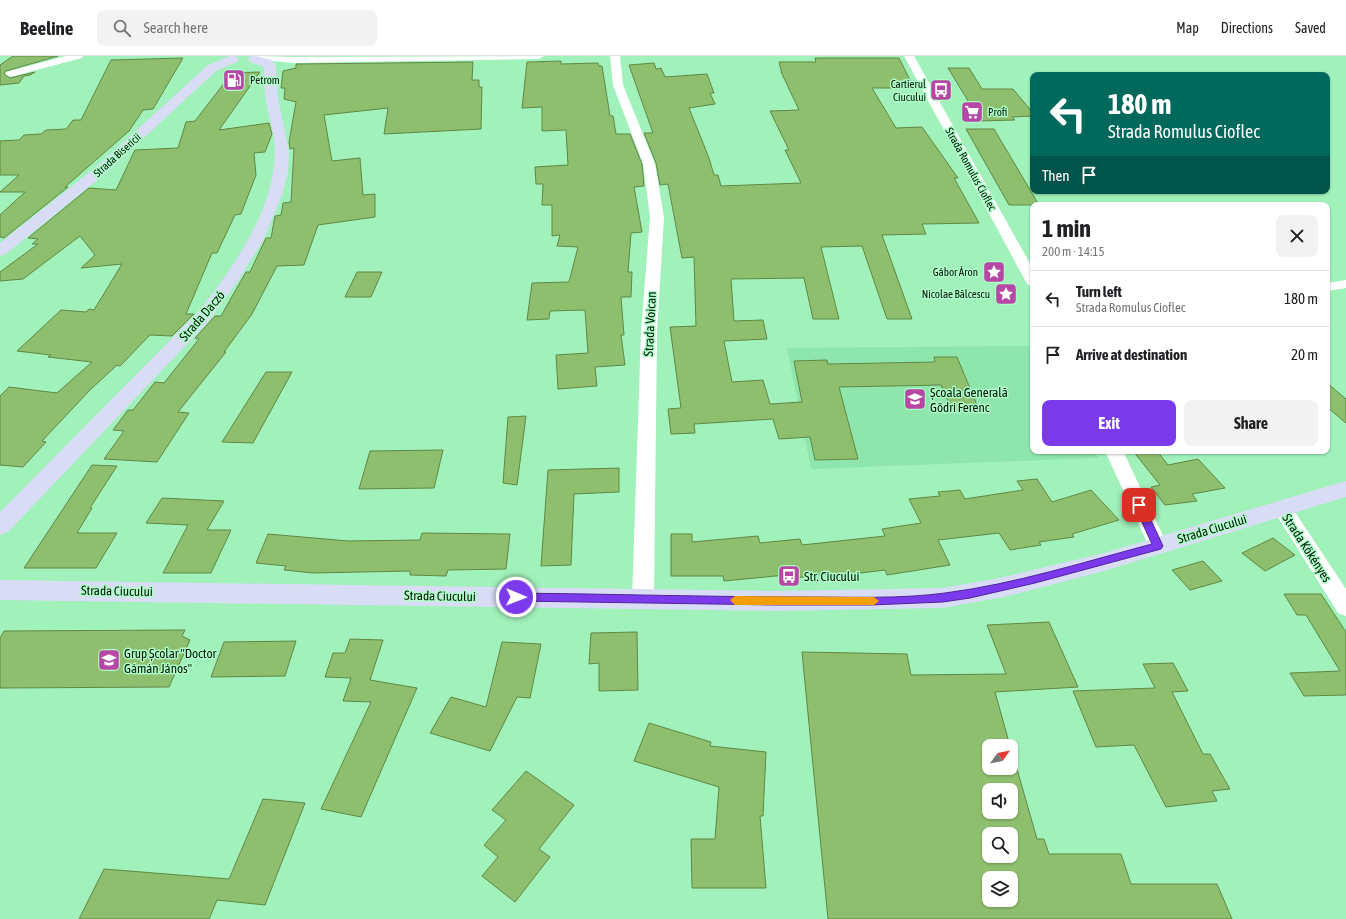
<!DOCTYPE html>
<html lang="en">
<head>
<meta charset="utf-8">
<style>
	body { margin:0; font-family:"Asap Condensed",sans-serif; background:#f2f2f2; color:#202124; height:100vh; display:flex; flex-direction:column; font-size:15px; white-space:nowrap }
	* { box-sizing:border-box; margin:0 }
	p { font-size:13px; color:#757577 }
	.icon { flex:none; width:22px; height:22px; fill:none; stroke:currentColor; stroke-width:2; stroke-linecap:round; stroke-linejoin:round }
	.map { position:relative; flex:1; overflow:hidden }
	.panel { position:absolute; left:1030px; top:146px; width:300px; height:252px; display:flex; flex-direction:column; background:#fff; border-radius:8px; box-shadow:0 1px 3px #0004 }
	.panel>* { flex:none }
	.banner { position:absolute; left:1030px; top:16px; width:300px; height:122px; border-radius:8px; box-shadow:0 1px 3px #0004; background:#00695c; color:#fff; overflow:hidden }
	.needle { width:26px; rotate:57deg }
	.buttons { position:absolute; left:982px; top:683px; display:grid; gap:8px }
	.buttons a { display:grid; place-items:center; width:36px; height:36px; border-radius:8px; background:#fff; box-shadow:0 1px 3px #0004; font-size:20px }
	.pin { position:absolute; display:grid; place-items:center; width:34px; height:34px; color:#fff; margin:-17px; border-radius:8px; box-shadow:0 2px 6px #0006 }
	.me { position:absolute; width:44px; margin:-22px; rotate:91deg; stroke-linejoin:round; filter:drop-shadow(0 0 3px #0008) }
	.turn { display:flex; align-items:center; gap:14px; height:84px; padding:0 12px; font-size:18px }
	.turn .icon { width:52px; height:52px; stroke-width:2.5 }
	.turn b { display:block; font-size:28px; line-height:34px }
	.then { display:flex; align-items:center; height:38px; padding:0 12px; background:#0003; gap:8px; font-size:15px }
	.round { display:grid; place-items:center; flex:none; width:42px; height:42px; border-radius:8px; background:#f2f2f2 }
	.head { display:flex; align-items:center; justify-content:space-between; height:68px; padding:0 12px }
	h1 { font-size:24px; font-weight:700; line-height:30px }
	.cta { display:flex; gap:8px; margin-top:auto; padding:8px 12px }
	.cta a { flex:1; height:46px; border-radius:8px; background:#7c3aed; color:#fff; font-size:16px; font-weight:700; line-height:46px; text-align:center }
	.cta a+a { background:#f2f2f2; color:#202124 }
	ul { padding:0; list-style:none }
	li { display:flex; align-items:center; gap:12px; height:56px; padding:0 12px; border-top:1px solid #e0e0e0 }
	li div { flex:1 }
	li b { display:block; font-size:15px }
	li em { font-style:normal }
	header { display:flex; align-items:center; gap:24px; box-sizing:border-box; height:56px; padding:0 20px; background:#fff; border-bottom:1px solid #e0e0e0 }
	header strong { font-size:19px }
	nav { display:flex; gap:22px; margin-inline-start:auto; font-size:14px }
	.search { width:280px; height:36px; background:#f2f2f2; display:flex; align-items:center; gap:10px; box-sizing:border-box; padding:0 14px; border-radius:8px; color:#757577; font-size:15px }
	.map>svg:first-child { display:block }
	.built { fill:#8fe6ac }
	.building { fill:#8ebf6e; stroke:#5f8843; fill-rule:evenodd }
	.lines { fill:none; stroke-linecap:round; stroke-linejoin:round }
	.street { fill:#fff; fill-rule:evenodd }
	.secondary { fill:#d8dcf4; fill-rule:evenodd }
	.route { fill:#7c3aed; stroke:#51269a }
	.slow { fill:#f59e0b }
	.labels { text-anchor:middle; dominant-baseline:central; stroke-width:3; stroke-linejoin:round; paint-order:stroke }
	.far-poi-label { font-size:11px; fill:#001406; stroke:#aefec8; text-anchor:end }
	.far-street-label { font-size:11px; fill:#001406; stroke:#aefec8 }
	.street-label { font-size:13px; fill:#001406; stroke:#aefec8 }
	.poi-label { font-size:13px; fill:#001406; stroke:#aefec8; text-anchor:start }
</style>
</head>
<body>
<header>
<strong>Beeline</strong>
<div class="search"><svg class="icon" aria-label="search" viewBox="0 0 24 24"><circle cx="10" cy="10" r="6"/><path d="M15 15l6 6"/></svg>Search here</div>
<nav><a>Map</a><a>Directions</a><a>Saved</a></nav>
</header>
<div class="map">
<svg width="1346" height="863" viewBox="0 0 1346 863">
	<rect width="100%" height="100%" fill="#a1f1bb"/>
	<polygon class="built" points="1033,290 1033,395 1095,395 1098,402 811,413 787,292"/>
	<g class="building">
		<polygon points="13,0 58,0 6,15 4,18 10,22 35,16 30,19 24,20 19,27 0,29 0,9"/>
		<polygon points="183,2 153,53 143,54 129,75 65,131 68,131 4,182 0,181 0,159 25,136 0,136 19,119 0,119 0,85 19,84 24,79 41,78 46,74 66,73 73,64 81,64 111,4"/>
		<polygon points="815,2 899,2 914,32 872,32 896,72 922,71 958,122 954,122 979,167 922,168 926,178 882,179 912,263 887,263 862,190 821,191 839,263 813,263 804,222 731,223 734,265 763,264 767,283 724,285 732,326 763,324 770,348 802,346 794,305 827,304 828,308 935,306 934,301 957,301 979,354 952,354 941,329 839,331 858,403 815,404 810,381 779,383 773,363 694,368 695,377 671,378 668,353 681,352 670,271 696,270 694,201 682,202 668,128 660,129 656,107 644,77 653,77 629,9 654,7 656,13 661,12 665,21 707,18 714,37 710,37 715,48 689,52 709,102 714,119 718,119 721,130 801,127 785,94 789,94 770,55 799,54 782,18 779,6 816,6"/>
		<polygon points="561,5 561,8 598,7 599,10 602,10 610,60 613,60 616,78 630,78 642,108 644,130 634,131 642,176 631,177 628,216 632,216 631,241 621,241 624,279 621,279 625,309 595,311 597,330 558,333 556,299 588,297 585,254 550,255 549,263 527,264 532,227 569,226 578,191 557,190 560,179 552,180 552,149 542,149 543,128 536,128 535,111 568,109 566,74 542,75 542,51 522,52 527,6"/>
		<polygon points="473,6 472,24 479,24 479,31 482,31 481,73 384,78 388,52 324,59 332,105 360,102 363,139 375,138 375,161 318,169 304,209 277,210 252,258 224,296 226,296 178,356 189,357 157,406 104,403 124,375 113,374 128,354 133,354 155,326 164,327 199,283 195,282 215,260 221,260 246,216 250,216 266,182 271,182 275,160 281,159 283,147 291,146 294,92 290,93 289,86 296,46 284,43 285,32 281,32 283,15 296,12 296,8"/>
		<polygon points="948,12 969,12 982,33 1013,33 1033,57 1033,60 1012,61 1015,64 979,65 967,48 970,48"/>
		<polygon points="260,16 219,74 269,67 272,78 265,96 254,97 256,119 241,158 235,159 217,197 212,197 186,258 194,258 172,280 150,279 120,310 117,309 90,334 42,385 46,386 23,411 0,409 0,340 9,331 57,337 92,306 48,301 51,299 17,295 61,254 86,256 89,253 94,254 122,208 81,212 95,199 80,180 23,223 0,225 0,216 38,188 32,188 38,183 28,182 89,132 116,134 135,94 178,92 186,66 195,65 232,17"/>
		<polygon points="966,73 994,73 1039,149 1009,149"/>
		<polygon points="357,216 382,216 371,241 345,241"/>
		<polygon points="266,316 292,316 253,387 222,386"/>
		<polygon points="1327,327 1346,343 1346,367 1327,351"/>
		<polygon points="526,360 517,429 503,427 508,361"/>
		<polygon points="443,394 434,432 359,433 370,395"/>
		<polygon points="1133,395 1157,395 1168,409 1198,403 1225,432 1192,438 1197,445 1165,449 1151,431 1160,429"/>
		<polygon points="92,409 117,410 90,452 92,452 77,477 117,477 96,512 24,512"/>
		<polygon points="619,412 619,436 574,438 571,509 541,510 548,414"/>
		<polygon points="1037,423 1052,446 1091,434 1119,464 1072,478 1074,481 1039,486 1041,489 1010,494 999,477 938,484 950,509 887,519 885,514 828,521 827,518 787,523 786,519 724,525 723,520 671,520 671,478 692,478 692,486 758,480 760,487 800,483 802,489 885,480 882,473 921,467 909,443 940,440 938,436 960,434 965,443 1023,434 1017,425"/>
		<polygon points="162,442 224,445 207,474 231,474 211,517 163,517 188,469 146,467"/>
		<polygon points="422,477 510,478 506,513 448,514 446,520 410,519 410,515 313,517 284,514 286,510 256,507 268,478 348,485 420,484"/>
		<polygon points="1273,482 1295,499 1265,515 1242,497"/>
		<polygon points="1203,505 1222,525 1190,534 1172,514"/>
		<polygon points="1284,538 1321,538 1346,576 1346,639 1304,640 1290,617 1340,615 1306,559 1297,559"/>
		<path d="M1049,566L1078,631L995,636L1010,690H989V712H1011V692L1037,783H1044L1049,798H1121L1131,828H1217L1232,863H828L802,596L907,598L911,619L1006,618L987,569ZM989,734H1011V756H989ZM989,778H1011V800H989ZM989,822H1011V844H989Z"/>
		<polygon points="185,574 182,580 190,584 169,631 0,632 0,582 4,575"/>
		<polygon points="637,576 638,634 599,635 599,607 589,608 591,577"/>
		<polygon points="350,583 383,584 370,624 417,632 361,761 321,753 371,646 343,645 351,622 325,621 333,597 345,597"/>
		<polygon points="296,585 285,620 211,621 224,586"/>
		<polygon points="502,586 541,588 530,642 517,641 490,695 430,677 451,641 486,651"/>
		<polygon points="1173,607 1188,635 1172,636 1203,698 1210,698 1230,733 1212,735 1217,745 1166,751 1134,689 1096,691 1073,635 1155,632 1143,608"/>
		<polygon points="649,667 711,686 710,690 766,696 763,760 760,760 766,832 692,832 691,783 715,783 719,731 634,705"/>
		<polygon points="526,715 574,749 539,793 550,801 515,846 482,820 498,801 484,789 506,764 492,754"/>
		<polygon points="263,743 305,747 265,849 217,844 209,863 79,863 104,813 229,823"/>
	</g>
	<g class="lines">
		<g class="street">
			<polygon points="66,0 83,0 82,2 10,21 5,18 6,16"/>
			<polygon points="256,0 295,1 544,0 539,3 295,7 260,4 256,3"/>
			<polygon points="610,0 620,0 623,29 655,108 664,161 657,275 654,543 651,549 643,552 635,549 632,543 641,275 650,161 643,108 613,29"/>
			<polygon points="904,0 914,0 1033,213 1033,230 1028,229 1026,226"/>
			<polygon points="1346,224 1346,232 1327,235 1327,227"/>
			<polygon points="1105,395 1123,395 1168,490 1165,495 1158,498 1151,495"/>
			<polygon points="1282,445 1289,447 1346,533 1346,560 1338,557 1272,452 1275,447"/>
		</g>
		<g class="secondary">
			<polygon points="229,0 235,0 239,3 237,6 216,15 106,117 6,198 0,200 0,187 96,111 208,9"/>
			<path d="M250,0H256L271,4L276,10L278,42L289,95L288,116L282,139L264,183L238,225L209,265L8,476L0,479V456L197,257C233,212 274,156 275,95C275,80 270,65 267,50C264,37 264,24 264,11L250,6L248,3Z"/>
			<polygon points="1346,425 1346,441 1104,515 1004,541 943,552 776,555 0,544 0,524 776,535 943,532 1004,521 1104,497"/>
		</g>
	</g>
	<path class="route" d="M1139,446L1144,449L1163,490L1161,493L1035,527L970,542L943,546L871,549H776L516,545L511,541L516,537C613,538 710,541 807,541C852,541 900,543 945,537C1015,528 1084,506 1152,488L1134,449Z"/>
	<polygon class="slow" points="735,540 874,541 879,545 874,549 735,549 730,544"/>
	<defs>
		<g id="fuel-square" transform="scale(1.15)"><rect x="-9" y="-9" width="18" height="18" rx="4" fill="#b647a5" stroke="#aefec8"/><path d="M-5.5-6h7V0h2V4h1.3V-2.5L3-4.5l.8-.8L6-3V5H2.5V1h-1V6h-7ZM-4.2-4.7v3.2H.2V-4.7Z" fill="#fff"/></g>
		<g id="bus-square" transform="scale(1.15)"><rect x="-9" y="-9" width="18" height="18" rx="4" fill="#b647a5" stroke="#aefec8"/><path d="M-5-6H5V4H4V6H2V4H-2V6H-4V4H-5ZM-3.5-4V0h7V-4ZM-3.5 1.2v1.5H-2V1.2ZM2 1.2v1.5H3.5V1.2Z" fill="#fff"/></g>
		<g id="supermarket-square" transform="scale(1.15)"><rect x="-9" y="-9" width="18" height="18" rx="4" fill="#b647a5" stroke="#aefec8"/><path d="M-6-5.5h2.5l.6 2H6L4.5 2H-2.5L-4.4-4H-6ZM-1.5 3.2a1.3 1.3 0 1 0 .1 0ZM3 3.2a1.3 1.3 0 1 0 .1 0Z" fill="#fff"/></g>
		<g id="sight-square" transform="scale(1.15)"><rect x="-9" y="-9" width="18" height="18" rx="4" fill="#b647a5" stroke="#aefec8"/><path d="M0-6L1.8-2.2L6-1.7L2.9 1.2L3.7 5.4L0 3.3L-3.7 5.4L-2.9 1.2L-6-1.7L-1.8-2.2Z" fill="#fff"/></g>
		<g id="school-square" transform="scale(1.15)"><rect x="-9" y="-9" width="18" height="18" rx="4" fill="#b647a5" stroke="#aefec8"/><path d="M0-5L7-2L0 1L-7-2ZM-4 1L0 2.5L4 1V4Q0 6-4 4Z" fill="#fff"/></g>
	</defs>
	<g fill-rule="evenodd">
		<use href="#fuel-square" x="234" y="24"/>
		<use href="#bus-square" x="941" y="34"/>
		<use href="#supermarket-square" x="972" y="56"/>
		<use href="#sight-square" x="994" y="216"/>
		<use href="#sight-square" x="1006" y="238"/>
		<use href="#school-square" x="915" y="343"/>
		<use href="#bus-square" x="789" y="520"/>
		<use href="#school-square" x="109" y="604"/>
	</g>
	<g class="labels">
		<g class="far-poi-label">
			<text x="250" y="24" text-anchor="start">Petrom</text>
			<text x="926" y="28">Cartierul<tspan x="926" dy="13">Ciucului</tspan></text>
			<text x="988" y="56" text-anchor="start">Profi</text>
			<text x="978" y="216">Gábor Áron</text>
			<text x="990" y="238">Nicolae Bălcescu</text>
		</g>
		<g class="far-street-label">
			<text transform="translate(117 99) rotate(-42)">Strada Bisericii</text>
			<text transform="translate(971 113) rotate(61)">Strada Romulus Cioflec</text>
		</g>
		<g class="street-label">
			<text transform="translate(202 260) rotate(-49)">Strada Daczó</text>
			<text transform="translate(650 268) rotate(-87)">Strada Voican</text>
			<text transform="translate(1212 473) rotate(-17)">Strada Ciucului</text>
			<text transform="translate(1307 492) rotate(57)">Strada Kökényes</text>
			<text transform="translate(117 535) rotate(1)">Strada Ciucului</text>
			<text transform="translate(440 540) rotate(1)">Strada Ciucului</text>
		</g>
		<g class="poi-label">
			<text x="930" y="336">Școala Generală<tspan x="930" dy="15">Gödri Ferenc</tspan></text>
			<text x="804" y="520">Str. Ciucului</text>
			<text x="124" y="597">Grup Școlar "Doctor<tspan x="124" dy="15">Gámán János"</tspan></text>
		</g>
	</g>
</svg>
<div class="buttons">
<a><svg class="needle" viewBox="-14 -14 28 28"><path d="M0-13l5 13h-10z" fill="#e53935"/><path d="M0 13l5-13h-10z" fill="#757577"/></svg></a>
<a><svg class="icon" aria-label="sound" viewBox="0 0 24 24"><path d="M4 9h4l5-4v14l-5-4H4zM17 9q2 3 0 6"/></svg></a>
<a><svg class="icon" aria-label="search" viewBox="0 0 24 24"><circle cx="10" cy="10" r="6"/><path d="M15 15l6 6"/></svg></a>
<a><svg class="icon" aria-label="layers" viewBox="0 0 24 24"><path d="M12 4l9 5-9 5-9-5zM3 14l9 5 9-5"/></svg></a>
</div>
<div class="pin" style="left:1139px;top:449px;background:#d93025"><svg class="icon" aria-label="arrive" viewBox="0 0 24 24"><path d="M6 21V4h12l-3 4 3 4H6"/></svg></div>
<svg class="me" style="left:516px;top:541px" viewBox="-20 -20 40 40"><circle r="17" fill="#7c3aed" stroke="#fff" stroke-width="3"/><path d="M0-11L8 9 0 5-8 9z" fill="#fff"/></svg>
<div class="banner">
<div class="turn"><svg class="icon" aria-label="left" viewBox="0 0 24 24"><path d="M17 20v-9H6M10 6l-5 5 5 5"/></svg><div><b>180 m</b>Strada Romulus Cioflec</div></div>
<div class="then">Then<svg class="icon" aria-label="arrive" viewBox="0 0 24 24"><path d="M6 21V4h12l-3 4 3 4H6"/></svg></div>
</div>
<section class="panel">
<div class="head"><div><h1>1 min</h1><p>200 m · 14:15</p></div><a class="round"><svg class="icon" aria-label="close" viewBox="0 0 24 24"><path d="M6 6l12 12M18 6L6 18"/></svg></a></div>
<ul>
<li><svg class="icon" aria-label="left" viewBox="0 0 24 24"><path d="M17 20v-9H6M10 6l-5 5 5 5"/></svg><div><b>Turn left</b><p>Strada Romulus Cioflec</p></div><em>180 m</em></li>
<li><svg class="icon" aria-label="arrive" viewBox="0 0 24 24"><path d="M6 21V4h12l-3 4 3 4H6"/></svg><div><b>Arrive at destination</b></div><em>20 m</em></li>
</ul>
<div class="cta"><a>Exit</a><a>Share</a></div>
</section>
</div>
</body>
</html>
